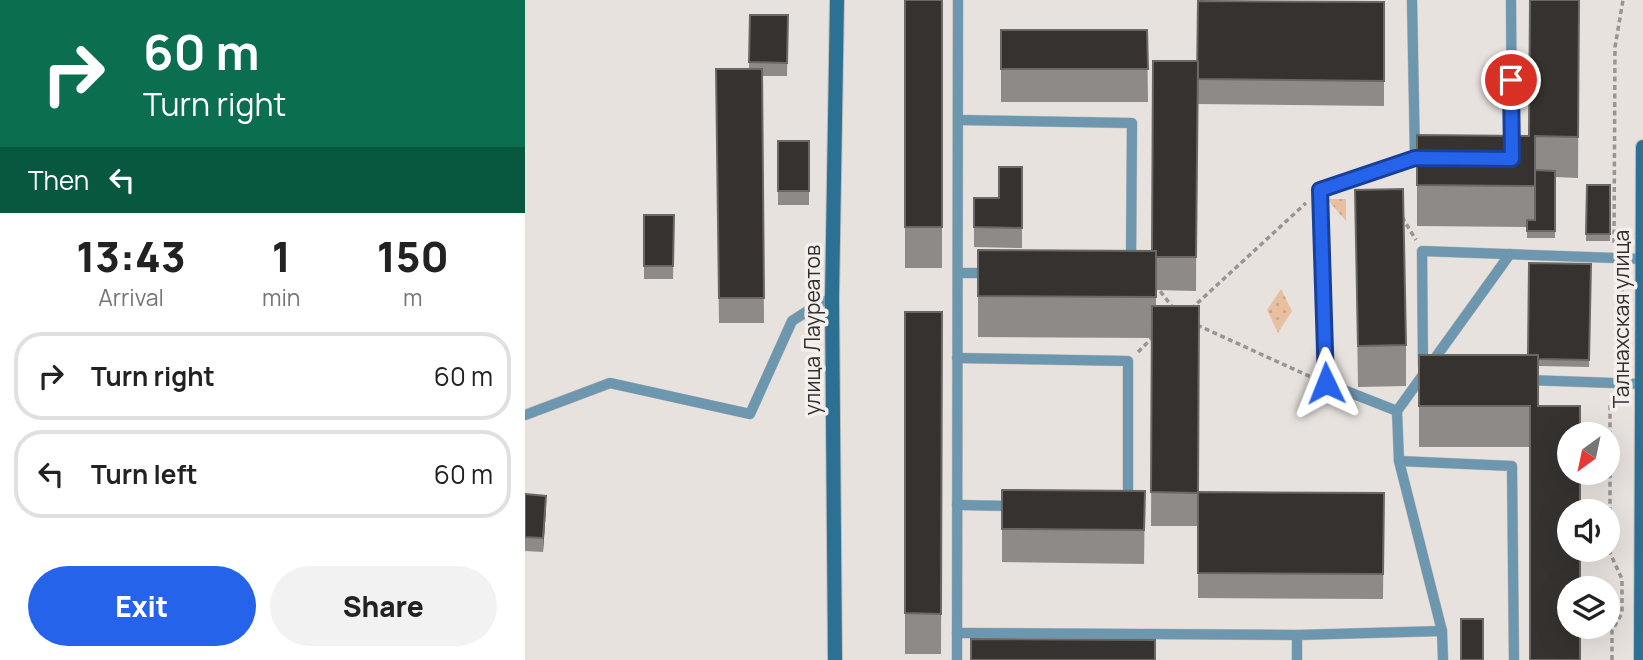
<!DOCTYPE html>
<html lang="en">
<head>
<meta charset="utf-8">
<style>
	body { margin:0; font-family:Manrope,sans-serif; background:#f2f2f2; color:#222; height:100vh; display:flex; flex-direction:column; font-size:26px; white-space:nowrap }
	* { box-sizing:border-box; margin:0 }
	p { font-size:23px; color:#767676 }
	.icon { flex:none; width:38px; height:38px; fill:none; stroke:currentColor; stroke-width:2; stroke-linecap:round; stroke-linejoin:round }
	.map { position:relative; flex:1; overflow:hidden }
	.sheet { display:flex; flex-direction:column; background:#fff; width:525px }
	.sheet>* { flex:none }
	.top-card { background:#0b6e4f; color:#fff; overflow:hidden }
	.needle { width:46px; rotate:213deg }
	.controls { position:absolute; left:1032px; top:422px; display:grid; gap:14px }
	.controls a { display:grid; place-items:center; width:63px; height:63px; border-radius:50%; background:#fff; box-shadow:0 7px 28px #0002; font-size:35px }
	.pin { position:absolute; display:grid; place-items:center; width:60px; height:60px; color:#fff; margin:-30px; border:4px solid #fff; border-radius:50%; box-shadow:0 2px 7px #0007 }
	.me { position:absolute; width:77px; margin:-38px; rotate:358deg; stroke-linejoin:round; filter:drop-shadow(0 0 5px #0008) }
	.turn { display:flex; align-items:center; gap:24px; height:147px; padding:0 28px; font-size:32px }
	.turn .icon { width:91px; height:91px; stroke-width:2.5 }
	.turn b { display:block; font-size:49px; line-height:60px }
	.then { display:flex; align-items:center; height:66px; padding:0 28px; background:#0003; gap:14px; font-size:26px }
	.eta { display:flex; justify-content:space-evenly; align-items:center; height:119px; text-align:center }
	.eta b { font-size:42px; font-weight:800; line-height:49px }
	.cta { display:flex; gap:14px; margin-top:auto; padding:14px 28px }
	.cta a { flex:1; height:80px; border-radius:42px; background:#2563eb; color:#fff; font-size:28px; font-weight:800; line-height:80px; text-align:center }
	.cta a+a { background:#f2f2f2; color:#222 }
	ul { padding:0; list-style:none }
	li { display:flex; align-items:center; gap:21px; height:88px; margin:0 14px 10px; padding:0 14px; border:4px solid #e0e0e0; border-radius:28px }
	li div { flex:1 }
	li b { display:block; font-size:26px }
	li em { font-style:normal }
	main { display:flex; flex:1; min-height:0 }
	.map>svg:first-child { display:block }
	.grass { fill:url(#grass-dots) }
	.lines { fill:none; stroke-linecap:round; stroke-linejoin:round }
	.lane-casing { stroke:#c3bebb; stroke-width:11 }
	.secondary-casing { stroke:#c3bebb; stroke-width:16 }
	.path { stroke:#999592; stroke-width:3.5; stroke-dasharray:5 3.5; stroke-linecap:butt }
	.lane { stroke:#6d96af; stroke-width:10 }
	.secondary { stroke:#2c7094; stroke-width:14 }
	.wall { fill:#8e8a87 }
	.shaded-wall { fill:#6b6764 }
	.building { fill:#363230; stroke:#6b6764; stroke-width:2 }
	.route-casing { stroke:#184099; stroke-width:18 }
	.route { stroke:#2563eb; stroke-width:12 }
	.labels { text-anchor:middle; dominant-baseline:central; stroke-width:7; stroke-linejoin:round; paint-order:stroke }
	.street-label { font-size:21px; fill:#312f2e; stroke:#f4efec }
</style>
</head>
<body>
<main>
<section class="sheet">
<div class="top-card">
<div class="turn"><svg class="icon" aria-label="right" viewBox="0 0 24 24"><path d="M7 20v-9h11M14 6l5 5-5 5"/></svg><div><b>60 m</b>Turn right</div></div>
<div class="then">Then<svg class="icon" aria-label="left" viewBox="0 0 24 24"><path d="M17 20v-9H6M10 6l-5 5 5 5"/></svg></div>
</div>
<div class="eta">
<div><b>13:43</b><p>Arrival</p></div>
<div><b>1</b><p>min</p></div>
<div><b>150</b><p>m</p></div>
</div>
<ul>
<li><svg class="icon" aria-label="right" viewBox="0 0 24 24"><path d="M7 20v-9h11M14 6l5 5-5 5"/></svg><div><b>Turn right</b></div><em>60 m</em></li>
<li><svg class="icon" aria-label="left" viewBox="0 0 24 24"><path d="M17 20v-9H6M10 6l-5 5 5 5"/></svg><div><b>Turn left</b></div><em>60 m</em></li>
</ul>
<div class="cta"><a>Exit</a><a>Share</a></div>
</section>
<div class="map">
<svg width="1118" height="660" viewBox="0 0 1118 660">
	<defs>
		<pattern id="grass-dots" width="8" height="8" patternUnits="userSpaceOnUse" patternTransform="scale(1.75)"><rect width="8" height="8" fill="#e8bf9f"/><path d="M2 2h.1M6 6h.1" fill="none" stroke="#c7a489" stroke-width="1.8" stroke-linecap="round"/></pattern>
	</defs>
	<rect width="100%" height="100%" fill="#e7e2de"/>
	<g class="grass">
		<polygon points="802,199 821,199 821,221"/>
		<polygon points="756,289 767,311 753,333 742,310"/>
	</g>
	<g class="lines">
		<g class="lane-casing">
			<g id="lane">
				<polyline points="887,0 890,158"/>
				<polyline points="986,0 987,149"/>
				<polyline points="433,120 607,123 606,263"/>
				<polyline points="433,273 464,273"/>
				<polyline points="432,358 603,361 603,502"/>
				<polyline points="898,366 897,251 1118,259"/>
				<polyline points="1002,380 1117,384"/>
				<polyline points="872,411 801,383 795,190 890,158 905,159"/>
				<polyline points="0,415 85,383 225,414 267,321 295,303 307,298"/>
				<polyline points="874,461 987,466 989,660"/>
				<polyline points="432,505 487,506"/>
				<polyline points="432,633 772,635"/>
				<polyline points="432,660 433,0"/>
				<polyline points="772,660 772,635 917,631"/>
				<polyline points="918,660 917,631 874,461 872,411 985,254"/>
			</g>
		</g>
		<g class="secondary-casing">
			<g id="secondary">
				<polyline points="310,660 307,298 312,0"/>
				<polyline points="1116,660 1118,147"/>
			</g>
		</g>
		<g class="path">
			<polyline points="877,217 891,240"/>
			<polyline points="1089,243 1090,47 1098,0"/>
			<polyline points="1094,271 1097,288 1097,368"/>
			<polyline points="627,291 635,291 649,309"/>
			<polyline points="666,309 781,203"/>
			<polyline points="672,325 786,377"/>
			<polyline points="613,352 626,339 631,339"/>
			<polyline points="1087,660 1087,631 1097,613 1097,579 1085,553 1085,404 1087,398"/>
		</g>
		<use href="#lane" class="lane"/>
		<use href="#secondary" class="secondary"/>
	</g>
	<g class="wall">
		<rect x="380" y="0" width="37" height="268"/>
		<polygon points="1054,0 1053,178 1030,177 1030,238 1002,238 1002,227 892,226 892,135 1004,136"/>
		<polygon points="859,2 859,106 672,104 671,291 631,290 631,306 673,492 859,493 858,599 673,598 673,526 626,526 627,338 453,337 453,296 627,251 672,61"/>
		<polygon points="225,15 263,15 262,76 237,76 239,323 194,323 191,69 224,69"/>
		<polygon points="476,30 622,30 623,102 476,102"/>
		<rect x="253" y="141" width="31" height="64"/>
		<polygon points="497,167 497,248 449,247 449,198 474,198"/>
		<polygon points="1062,185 1085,185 1085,241 1061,241"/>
		<polygon points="830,190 881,345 881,386 833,387"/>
		<polygon points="119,215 149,215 148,279 119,279"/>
		<polygon points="1066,264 1064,367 1013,366 1005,447 894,447 894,355 1003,355"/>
		<polygon points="380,312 417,312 416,654 380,654"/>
		<polygon points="477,490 620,491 619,564 477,562"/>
		<polygon points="0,494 21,509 18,552 0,551"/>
	</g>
	<polygon class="shaded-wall" points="21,496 21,509 18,552 18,538"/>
	<g class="building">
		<rect x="380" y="0" width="37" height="227"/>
		<polygon points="1005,0 1054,0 1053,137 1010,136 1010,186 892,185 892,135 1004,136"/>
		<polygon points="673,1 859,2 859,81 673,79 673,61 672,79"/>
		<polygon points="225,15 263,15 262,63 224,62"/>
		<polygon points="476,30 622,30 623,69 476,69"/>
		<polygon points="628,61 673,61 671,257 631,257 631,251 627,251"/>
		<polygon points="191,69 237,69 239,298 194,298"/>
		<rect x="253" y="141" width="31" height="50"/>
		<polygon points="474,167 497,167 497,228 449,227 449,198 474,198"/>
		<polygon points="1010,170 1030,171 1030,231 1002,231 1002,220 1010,220"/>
		<polygon points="1062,185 1085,185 1085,234 1061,234"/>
		<polygon points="878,189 881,345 833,346 830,190"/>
		<polygon points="119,215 149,215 148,266 119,266"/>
		<polygon points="453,250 631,251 631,297 453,296"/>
		<polygon points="1004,263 1066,264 1064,360 1013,359 1013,355 1003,355"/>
		<polygon points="627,306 674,306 673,493 626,492"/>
		<polygon points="380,312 417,312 416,614 380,613"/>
		<polygon points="894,355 1013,355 1013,406 1055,406 1055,434 1045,434 1045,472 1055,472 1055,511 1045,511 1045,550 1055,550 1055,588 1045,588 1045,626 1055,626 1055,660 1005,660 1005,406 894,406"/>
		<polygon points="477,490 620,491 619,530 477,529"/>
		<polygon points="673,492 859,493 858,574 673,573"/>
		<polygon points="0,494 21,496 18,538 0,537"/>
		<rect x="936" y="619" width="22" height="41"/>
		<polygon points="446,639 630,640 630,660 446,660"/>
	</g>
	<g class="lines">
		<g class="route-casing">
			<polyline id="route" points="801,383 795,190 890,158 987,159 986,80"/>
		</g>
		<use href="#route" class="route"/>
	</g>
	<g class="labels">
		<g class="street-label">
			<text transform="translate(1096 319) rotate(-90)">Талнахская улица</text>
			<text transform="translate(287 330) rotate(-90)">улица Лауреатов</text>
		</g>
	</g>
</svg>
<div class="controls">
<a><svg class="needle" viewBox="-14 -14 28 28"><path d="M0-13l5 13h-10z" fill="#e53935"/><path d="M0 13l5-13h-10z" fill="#767676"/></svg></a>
<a><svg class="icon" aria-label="sound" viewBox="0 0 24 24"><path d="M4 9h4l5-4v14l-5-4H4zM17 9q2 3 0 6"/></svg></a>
<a><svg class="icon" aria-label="layers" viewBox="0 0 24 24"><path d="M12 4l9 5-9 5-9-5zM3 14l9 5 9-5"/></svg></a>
</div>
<div class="pin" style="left:986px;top:80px;background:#d93025"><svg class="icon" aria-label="arrive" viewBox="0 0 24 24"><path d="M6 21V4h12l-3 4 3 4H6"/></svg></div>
<svg class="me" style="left:801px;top:383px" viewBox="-20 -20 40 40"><path d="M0-17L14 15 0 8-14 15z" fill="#2563eb" stroke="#fff" stroke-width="4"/></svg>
</div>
</main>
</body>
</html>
